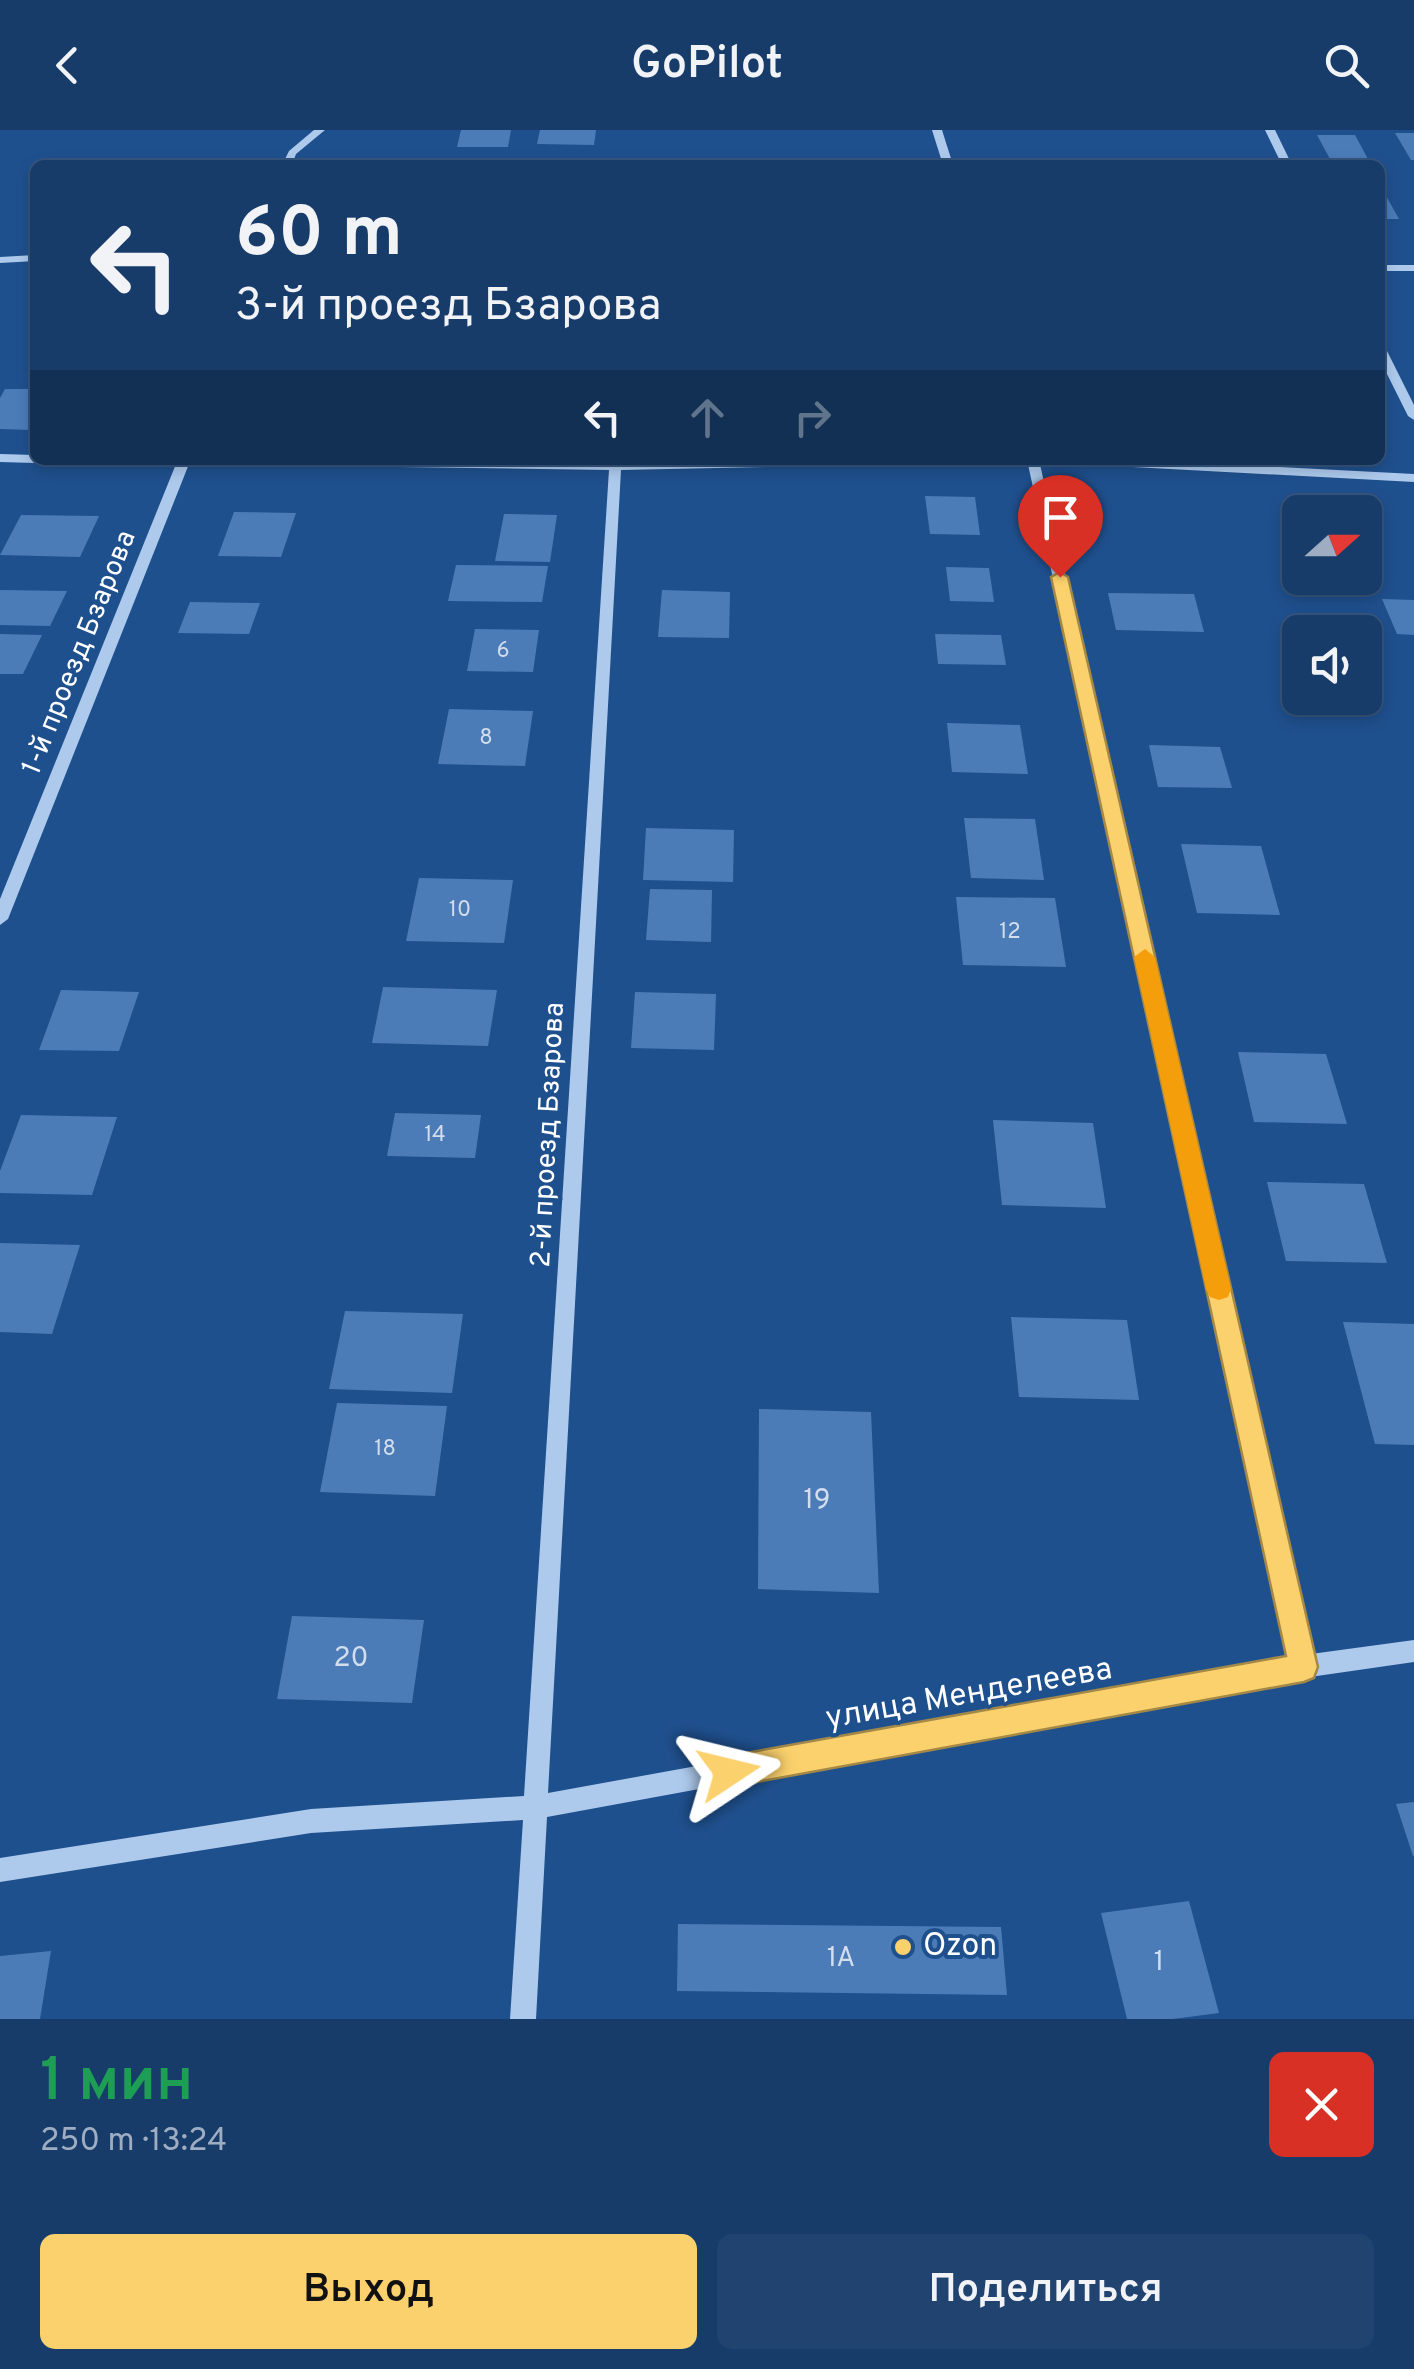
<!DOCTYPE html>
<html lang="ru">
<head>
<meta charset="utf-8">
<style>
	body { margin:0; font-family:Overpass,sans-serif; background:#204370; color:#f1f3f6; height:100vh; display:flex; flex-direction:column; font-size:38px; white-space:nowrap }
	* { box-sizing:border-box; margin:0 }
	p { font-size:32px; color:#9eadc1 }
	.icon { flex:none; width:55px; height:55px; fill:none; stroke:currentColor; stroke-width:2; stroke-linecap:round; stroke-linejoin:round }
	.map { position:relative; height:1889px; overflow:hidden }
	.sheet { display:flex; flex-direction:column; background:#173c6a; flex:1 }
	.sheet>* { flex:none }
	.hud { position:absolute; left:30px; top:30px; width:1355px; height:305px; border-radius:15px; box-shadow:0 5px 15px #0003,0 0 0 2px #36567e; background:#173c6a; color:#f1f3f6; overflow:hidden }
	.needle { width:65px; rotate:69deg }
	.controls { position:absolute; left:1282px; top:365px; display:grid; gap:20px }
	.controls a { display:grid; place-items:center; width:100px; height:100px; border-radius:15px; background:#173c6a; box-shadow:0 5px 15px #0003,0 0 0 2px #36567e; font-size:50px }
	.pin { position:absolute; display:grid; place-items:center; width:85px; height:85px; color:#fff; margin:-102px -42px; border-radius:50% 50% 50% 0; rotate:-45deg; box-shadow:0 0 10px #0007 }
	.pin .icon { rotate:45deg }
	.me { position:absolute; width:110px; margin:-55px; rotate:80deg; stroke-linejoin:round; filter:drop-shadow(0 0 8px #0008) }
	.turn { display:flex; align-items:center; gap:35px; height:210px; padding:0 40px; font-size:45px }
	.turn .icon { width:130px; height:130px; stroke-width:2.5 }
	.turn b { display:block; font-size:70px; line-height:85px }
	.lanes { display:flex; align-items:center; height:95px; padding:0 40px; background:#0003; justify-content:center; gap:50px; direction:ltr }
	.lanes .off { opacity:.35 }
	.round { display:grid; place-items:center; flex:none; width:105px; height:105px; border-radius:15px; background:#204370 }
	.headline { display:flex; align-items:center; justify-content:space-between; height:170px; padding:0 40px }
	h1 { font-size:60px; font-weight:600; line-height:75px; color:#1e9e55 }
	.primary-button { display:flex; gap:20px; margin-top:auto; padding:20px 40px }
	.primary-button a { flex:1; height:115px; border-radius:15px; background:#fbd16d; color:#111; font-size:40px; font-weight:600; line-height:115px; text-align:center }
	.primary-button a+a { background:#204370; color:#f1f3f6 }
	header { display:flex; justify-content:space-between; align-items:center; height:130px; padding:0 40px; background:#173c6a; font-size:45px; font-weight:600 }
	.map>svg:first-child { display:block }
	.building { fill:#4b7cb8 }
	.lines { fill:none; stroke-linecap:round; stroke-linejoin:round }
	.minor { fill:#adcaed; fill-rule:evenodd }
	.route { fill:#fbd16d; stroke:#a38847; stroke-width:2.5 }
	.slow { fill:#f59e0b }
	.poi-dot { fill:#fbd16d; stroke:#1f508e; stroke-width:4 }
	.labels { text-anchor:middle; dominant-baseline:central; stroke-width:8; stroke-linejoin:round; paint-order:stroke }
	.number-label { font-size:22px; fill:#d2deed }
	.street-label { font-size:28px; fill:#fff; stroke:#1f508e }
	.near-number-label { font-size:28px; fill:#d2deed }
	.near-street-label { font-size:32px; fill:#fff; stroke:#1f508e }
	.near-poi-label { font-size:32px; fill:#fff; stroke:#1f508e; text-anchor:start }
</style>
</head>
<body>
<header><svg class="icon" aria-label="back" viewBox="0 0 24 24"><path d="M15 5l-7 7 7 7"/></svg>GoPilot<svg class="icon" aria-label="search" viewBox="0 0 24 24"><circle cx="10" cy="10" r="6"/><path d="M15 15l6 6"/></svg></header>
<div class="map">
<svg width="1414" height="1889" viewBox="0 0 1414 1889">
	<rect width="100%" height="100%" fill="#1f508e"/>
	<g class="building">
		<polygon points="461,0 511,0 508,17 457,17"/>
		<polygon points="540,0 596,0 594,15 537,14"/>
		<polygon points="1395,3 1414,3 1414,30 1411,30"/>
		<polygon points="1317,5 1355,5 1368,29 1330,29"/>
		<polygon points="1380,55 1399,89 1380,89"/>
		<polygon points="5,259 35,259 35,293 31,300 0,299 0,268"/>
		<polygon points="925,366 975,367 980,405 930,404"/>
		<polygon points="234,382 296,383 281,427 218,426"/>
		<polygon points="504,384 557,385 550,432 495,431"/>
		<polygon points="21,385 99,386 80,427 0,425"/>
		<polygon points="456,435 548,436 542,472 448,471"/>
		<polygon points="946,437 989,438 994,472 950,471"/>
		<polygon points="0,460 67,461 50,496 0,495"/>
		<polygon points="662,460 730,462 729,508 658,507"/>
		<polygon points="1108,463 1194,464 1204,502 1116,500"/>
		<polygon points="1382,469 1414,470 1414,505 1397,504"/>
		<polygon points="190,472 260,473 249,504 178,503"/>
		<polygon points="475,499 539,500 533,542 467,541"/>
		<polygon points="0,504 42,505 23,544 0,544"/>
		<polygon points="935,504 1001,505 1006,535 938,534"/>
		<polygon points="449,579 533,581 525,636 438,634"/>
		<polygon points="947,593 1020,595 1028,644 952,642"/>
		<polygon points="1149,615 1220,617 1232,658 1158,657"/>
		<polygon points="964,688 1035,689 1044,750 971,748"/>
		<polygon points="646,698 734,700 733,752 643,750"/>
		<polygon points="1181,714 1261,716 1280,785 1197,783"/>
		<polygon points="419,748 513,750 504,813 406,811"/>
		<polygon points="650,759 712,760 711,812 646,810"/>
		<polygon points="956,767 1055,768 1066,837 963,835"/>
		<polygon points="383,857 497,860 488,916 372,913"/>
		<polygon points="61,860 139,862 119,921 39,920"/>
		<polygon points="635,862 716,864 714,920 631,918"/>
		<polygon points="1238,922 1326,924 1347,994 1254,992"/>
		<polygon points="395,983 481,985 475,1028 387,1026"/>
		<polygon points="21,985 117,987 92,1065 0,1063 0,1041"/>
		<polygon points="993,990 1093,993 1106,1078 1002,1075"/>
		<polygon points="1267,1052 1364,1054 1387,1133 1286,1131"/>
		<polygon points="0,1113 80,1115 52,1204 0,1202"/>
		<polygon points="345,1181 463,1184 452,1263 329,1259"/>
		<polygon points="1011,1187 1127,1190 1139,1270 1019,1267"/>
		<polygon points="1343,1192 1414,1194 1414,1315 1375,1314"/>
		<polygon points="337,1273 447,1276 435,1366 320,1362"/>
		<polygon points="759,1279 871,1282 879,1463 758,1459"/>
		<polygon points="292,1486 424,1490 412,1573 277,1569"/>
		<polygon points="1414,1672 1414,1726 1413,1726 1396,1674"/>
		<polygon points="1189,1771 1219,1883 1173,1889 1127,1889 1101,1783"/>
		<polygon points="678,1794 1001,1797 1007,1865 677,1861"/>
		<polygon points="51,1821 40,1889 0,1889 0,1826"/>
	</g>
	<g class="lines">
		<g class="minor">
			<polygon points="314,0 325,0 296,24 292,35 282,35 289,21"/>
			<polygon points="932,0 942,0 953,35 943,35"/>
			<polygon points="1265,0 1275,0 1292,35 1282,35"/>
			<polygon points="35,125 35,131 0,133 0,127"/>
			<rect x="1380" y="135" width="34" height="6"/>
			<polygon points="1380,216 1386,219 1414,275 1414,290 1408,286 1380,230"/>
			<polygon points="0,324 35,325 35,330 40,330 35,333 0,332"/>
			<polygon points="170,330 615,332 921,330 915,334 621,340 548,1663 1290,1528 1027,330 1039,330 1311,1524 1414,1510 1414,1532 1303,1548 547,1687 536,1889 510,1889 523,1690 311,1703 0,1752 0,1728 311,1679 524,1666 609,340 189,334 8,789 0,795 0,769 176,334"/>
			<polygon points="1071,330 1145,330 1414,344 1414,352 1077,334"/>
		</g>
	</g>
	<polygon class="route" points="1060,442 1068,447 1318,1537 1314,1548 1304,1552 729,1657 718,1653 714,1642 718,1631 729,1626 1286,1526 1051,447"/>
	<polygon class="slow" points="1145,819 1155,827 1231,1159 1228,1167 1219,1170 1210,1167 1206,1159 1134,827"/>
	<circle class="poi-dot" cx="903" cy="1817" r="10"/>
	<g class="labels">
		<g class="number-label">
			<text x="503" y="521">6</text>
			<text x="486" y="608">8</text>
			<text x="460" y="780">10</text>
			<text x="1010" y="802">12</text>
			<text x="435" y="1005">14</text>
			<text x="385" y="1319">18</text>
		</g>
		<g class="street-label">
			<text transform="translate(80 523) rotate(-68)">1-й проезд Бзарова</text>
			<text transform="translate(549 1005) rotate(-87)">2-й проезд Бзарова</text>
		</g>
		<g class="near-number-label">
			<text x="817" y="1371">19</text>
			<text x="351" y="1529">20</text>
			<text x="841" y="1829">1А</text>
			<text x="1159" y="1833">1</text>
		</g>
		<g class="near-street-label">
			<text transform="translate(969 1565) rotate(-10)">улица Менделеева</text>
		</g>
		<g class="near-poi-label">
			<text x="923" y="1817">Ozon</text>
		</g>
	</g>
</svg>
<div class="controls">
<a><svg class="needle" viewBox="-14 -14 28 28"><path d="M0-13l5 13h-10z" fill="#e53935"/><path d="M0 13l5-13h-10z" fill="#9eadc1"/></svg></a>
<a><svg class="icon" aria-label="sound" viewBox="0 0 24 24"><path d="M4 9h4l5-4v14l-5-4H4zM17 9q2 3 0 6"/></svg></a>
</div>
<div class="pin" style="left:1060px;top:447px;background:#d93025"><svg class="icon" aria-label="arrive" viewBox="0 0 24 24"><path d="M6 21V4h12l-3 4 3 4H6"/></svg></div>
<svg class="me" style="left:729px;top:1642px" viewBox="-20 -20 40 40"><path d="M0-17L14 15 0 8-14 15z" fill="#fbd16d" stroke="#fff" stroke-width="4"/></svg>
<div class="hud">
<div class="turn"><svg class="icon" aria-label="left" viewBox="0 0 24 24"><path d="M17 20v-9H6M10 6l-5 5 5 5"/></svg><div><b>60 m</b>3-й проезд Бзарова</div></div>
<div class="lanes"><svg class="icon" aria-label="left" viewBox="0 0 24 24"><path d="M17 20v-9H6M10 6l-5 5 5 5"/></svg><svg class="icon off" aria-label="ahead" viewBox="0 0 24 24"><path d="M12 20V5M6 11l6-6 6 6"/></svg><svg class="icon off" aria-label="right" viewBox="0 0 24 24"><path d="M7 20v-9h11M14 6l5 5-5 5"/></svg></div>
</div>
</div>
<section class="sheet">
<div class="headline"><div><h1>1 мин</h1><p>250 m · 13:24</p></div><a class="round" style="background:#d93025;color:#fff"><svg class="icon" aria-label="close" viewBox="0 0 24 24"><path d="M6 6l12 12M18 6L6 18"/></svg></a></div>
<div class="primary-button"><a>Выход</a><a>Поделиться</a></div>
</section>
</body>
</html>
